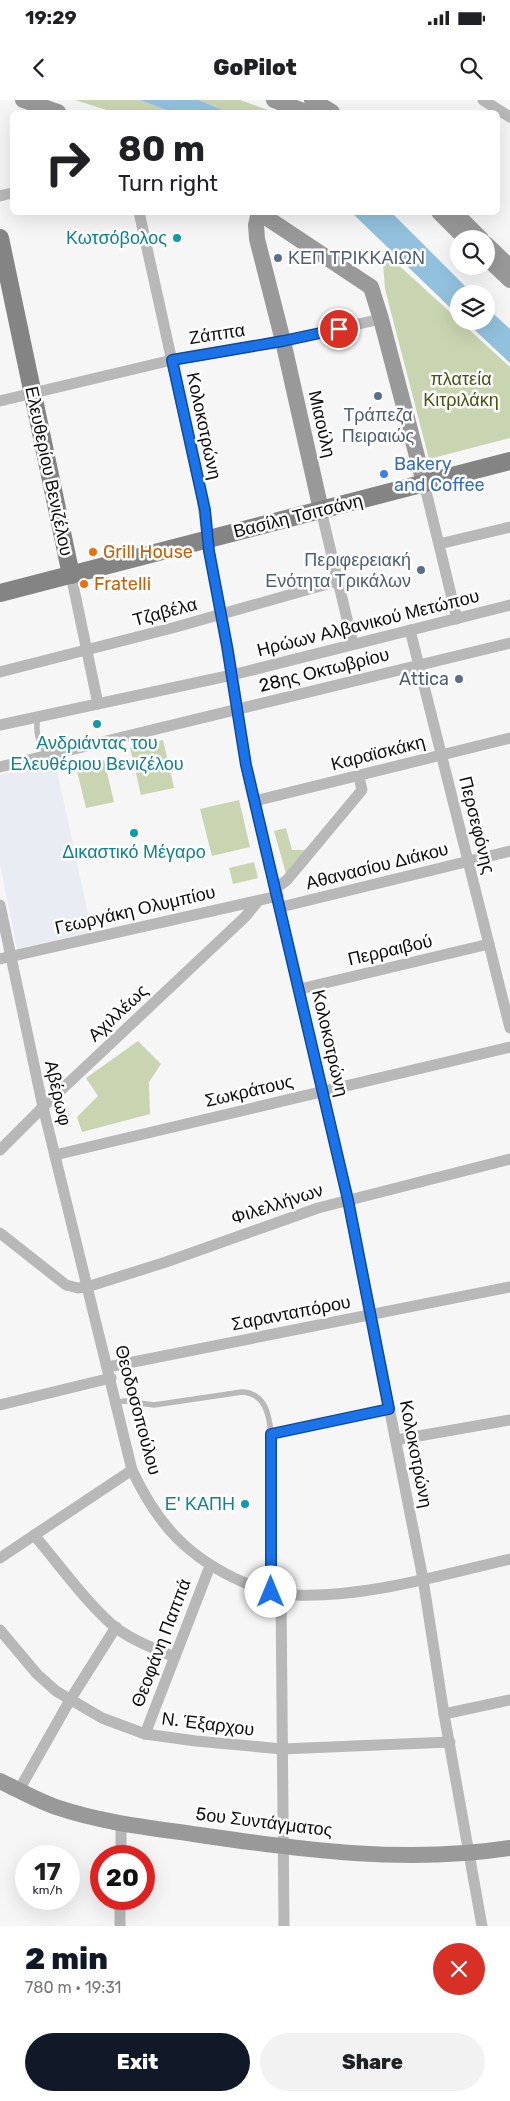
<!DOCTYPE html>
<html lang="en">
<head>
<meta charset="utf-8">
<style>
	body { margin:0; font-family:Rubik,sans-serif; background:#f2f2f2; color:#202124; height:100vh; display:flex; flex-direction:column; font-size:19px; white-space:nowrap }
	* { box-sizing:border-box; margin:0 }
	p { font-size:16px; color:#757577 }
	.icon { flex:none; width:28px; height:28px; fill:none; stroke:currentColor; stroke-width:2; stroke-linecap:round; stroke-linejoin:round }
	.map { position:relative; height:1826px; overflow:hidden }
	.panel { display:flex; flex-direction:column; background:#fff; flex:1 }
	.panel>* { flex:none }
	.top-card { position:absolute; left:10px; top:10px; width:490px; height:105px; border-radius:8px; box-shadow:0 5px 20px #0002; background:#fff; color:#202124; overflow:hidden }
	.controls { position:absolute; left:450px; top:130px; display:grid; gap:10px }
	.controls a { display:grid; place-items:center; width:45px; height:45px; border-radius:50%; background:#fff; box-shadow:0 5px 20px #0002; font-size:25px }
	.speed { position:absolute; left:15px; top:1745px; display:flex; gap:10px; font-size:25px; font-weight:700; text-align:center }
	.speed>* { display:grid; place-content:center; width:65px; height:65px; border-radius:50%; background:#fff; box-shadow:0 5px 20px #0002; line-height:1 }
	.speed small { font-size:12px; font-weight:400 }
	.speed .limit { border:8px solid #d22; background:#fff; color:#111 }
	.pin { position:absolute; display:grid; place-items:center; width:42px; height:42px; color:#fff; margin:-21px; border:2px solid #fff; border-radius:50%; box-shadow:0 1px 5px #0007 }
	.me { position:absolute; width:55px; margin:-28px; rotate:0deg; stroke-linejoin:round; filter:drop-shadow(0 0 4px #0008) }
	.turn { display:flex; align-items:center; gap:18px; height:105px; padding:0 25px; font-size:22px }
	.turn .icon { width:65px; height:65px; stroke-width:2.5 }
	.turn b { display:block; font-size:35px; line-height:42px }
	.round { display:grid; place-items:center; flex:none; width:52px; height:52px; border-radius:26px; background:#f2f2f2 }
	.overview { display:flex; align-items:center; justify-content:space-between; height:85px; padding:0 25px }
	h1 { font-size:30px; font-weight:800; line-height:38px; color:#111827 }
	.action { display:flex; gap:10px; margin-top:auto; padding:10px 25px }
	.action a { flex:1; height:58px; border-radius:30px; background:#111827; color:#fff; font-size:20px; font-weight:800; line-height:58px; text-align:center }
	.action a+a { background:#f2f2f2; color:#202124 }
	.status { display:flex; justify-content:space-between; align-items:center; height:35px; padding:0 25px; background:#fff; direction:ltr }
	.status svg { height:14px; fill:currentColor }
	header { display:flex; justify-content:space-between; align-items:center; height:65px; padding:0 25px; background:#fff; font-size:22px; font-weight:800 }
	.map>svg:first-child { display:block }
	.built { fill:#eaecf4 }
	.green { fill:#c9d5b0 }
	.water { fill:#92c1dd }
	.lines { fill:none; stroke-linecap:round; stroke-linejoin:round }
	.lane { stroke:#b8b8b8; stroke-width:5.5 }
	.street { stroke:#b8b8b8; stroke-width:11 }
	.secondary { stroke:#9a9999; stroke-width:16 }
	.primary { stroke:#858484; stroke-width:18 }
	.route-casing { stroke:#114b97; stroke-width:12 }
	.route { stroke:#1a73e8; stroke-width:9 }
	.culture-dot { fill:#0f9aa8; stroke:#fff; stroke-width:2 }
	.service-dot { fill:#5c6f8a; stroke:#fff; stroke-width:2 }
	.shop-dot { fill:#3f7fe0; stroke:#fff; stroke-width:2 }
	.food-dot { fill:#e8710a; stroke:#fff; stroke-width:2 }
	.labels { text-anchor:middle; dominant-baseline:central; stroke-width:5; stroke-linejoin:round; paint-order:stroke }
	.culture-label { font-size:18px; fill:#0d838f; stroke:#fff; text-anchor:end }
	.service-label { font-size:18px; fill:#4e5e75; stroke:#fff; text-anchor:end }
	.street-label { font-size:18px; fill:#0e0e0e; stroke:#fff }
	.park-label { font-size:18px; fill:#455510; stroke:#fff }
	.shop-label { font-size:18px; fill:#366cbe; stroke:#fff; text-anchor:start }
	.food-label { font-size:18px; fill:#c56008; stroke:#fff; text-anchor:start }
</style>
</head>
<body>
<div class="status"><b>19:29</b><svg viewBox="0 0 49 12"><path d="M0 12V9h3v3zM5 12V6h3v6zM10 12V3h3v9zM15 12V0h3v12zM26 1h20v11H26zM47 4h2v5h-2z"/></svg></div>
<header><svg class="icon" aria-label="back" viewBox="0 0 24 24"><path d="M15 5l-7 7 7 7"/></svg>GoPilot<svg class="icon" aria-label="search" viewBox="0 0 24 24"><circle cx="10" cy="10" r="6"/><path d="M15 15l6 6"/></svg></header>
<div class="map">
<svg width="510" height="1826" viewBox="0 0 510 1826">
	<rect width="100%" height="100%" fill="#f6f6f7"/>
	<polygon class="built" points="55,661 92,832 17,849 0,764 0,675"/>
	<g class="green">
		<polygon points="75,0 140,0 171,12 113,12"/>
		<polygon points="199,0 240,0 273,12 227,12"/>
		<polygon points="382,150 510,267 510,338 429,359 385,189"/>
		<polygon points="163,640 174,688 141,695 130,648"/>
		<polygon points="104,660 114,702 86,708 76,667"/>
		<polygon points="239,700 250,747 212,756 200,709"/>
		<polygon points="286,728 292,750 309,750 287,777 274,731"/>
		<polygon points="254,762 258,778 233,784 229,768"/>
		<polygon points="138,941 161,964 149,982 150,1014 82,1032 77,1017 98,996 86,978"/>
	</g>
	<g class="water">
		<polygon points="140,0 199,0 227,12 171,12"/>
		<polygon points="352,113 392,113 473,194 459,194 459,216"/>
		<polygon points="486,207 510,229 510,263 465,221 486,221"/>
	</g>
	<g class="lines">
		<g class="lane">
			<path d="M38,617C35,630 38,645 48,655"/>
			<path d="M117,1302L125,1301L154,1305L242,1292C265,1293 269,1314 271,1333V1492"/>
			<polyline points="271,1333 389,1309"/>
		</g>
		<g class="street">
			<polyline points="483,0 510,17"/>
			<polyline points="0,96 12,93"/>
			<polyline points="139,112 202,397 209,451 230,560 246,665 348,1100 423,1479 444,1614 482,1826"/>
			<polyline points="0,301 172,260 283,241 381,219"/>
			<polyline points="424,383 457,519"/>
			<polyline points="321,410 353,544"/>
			<polyline points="439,444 510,427"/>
			<polyline points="71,475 98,604"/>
			<polyline points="410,530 510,928"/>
			<polyline points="0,572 176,527 338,481"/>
			<polyline points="0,625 232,575 510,505"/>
			<polyline points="0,667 510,543"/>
			<polyline points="255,701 510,638"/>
			<polyline points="276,788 287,780 362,690 359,677"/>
			<path d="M0,805L43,1007L132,1370C157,1424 188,1458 243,1482C259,1489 277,1495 294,1495C365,1498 441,1475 510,1459"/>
			<polyline points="281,807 510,751"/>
			<polyline points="0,859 278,796"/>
			<polyline points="300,889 489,844"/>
			<polyline points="0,1050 43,1007 245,817 258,801"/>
			<polyline points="55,1055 510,947"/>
			<polyline points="0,1133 66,1185 78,1188 87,1187 166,1162 318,1108 510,1059"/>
			<polyline points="108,1267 510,1187"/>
			<polyline points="0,1305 111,1278"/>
			<polyline points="396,1340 510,1320"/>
			<path d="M34,1435C59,1464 87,1504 116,1528C134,1541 155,1549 175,1557"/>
			<polyline points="0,1458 132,1370"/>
			<polyline points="281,1494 284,1826"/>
			<polyline points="0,1530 37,1574 56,1591 102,1618 145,1634 196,1641 282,1649 450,1642"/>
			<polyline points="444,1614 510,1600"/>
			<polyline points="145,1634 210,1466"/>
			<polyline points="12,1690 19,1690 70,1600 116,1527"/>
			<polyline points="121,1756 121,1723"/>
			<polyline points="120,1826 120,1799"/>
		</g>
		<g class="secondary">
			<polyline points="23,0 58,12"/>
			<polyline points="274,0 306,12"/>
			<polyline points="312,0 332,12"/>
			<polyline points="258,112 371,187 381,219 424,383"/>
			<polyline points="259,112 256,125 257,139 283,241 321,410"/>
			<polyline points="439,112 459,132"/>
			<polyline points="454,112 481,139"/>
			<polyline points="486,144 510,167"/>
			<polyline points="492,163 510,180"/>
			<path d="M0,1681C19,1690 38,1701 59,1708C104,1723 153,1728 200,1735C302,1750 407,1764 510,1748"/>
		</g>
		<g class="primary">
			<polyline points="0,138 71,475"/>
			<polyline points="0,493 510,361"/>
		</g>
	</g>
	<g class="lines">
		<g class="route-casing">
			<polyline id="route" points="271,1492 271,1334 389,1309 348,1100 246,665 227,546 209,451 205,410 172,260 283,241 339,229"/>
		</g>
		<use href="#route" class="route"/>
	</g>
	<g class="culture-dot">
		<circle cx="177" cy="138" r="5"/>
		<circle cx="97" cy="624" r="5"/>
		<circle cx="134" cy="733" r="5"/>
		<circle cx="245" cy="1404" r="5"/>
	</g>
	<g class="service-dot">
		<circle cx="278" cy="158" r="5"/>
		<circle cx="378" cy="296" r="5"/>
		<circle cx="421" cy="470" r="5"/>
		<circle cx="459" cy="579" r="5"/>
	</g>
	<circle class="shop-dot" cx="384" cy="374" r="5"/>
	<g class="food-dot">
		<circle cx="93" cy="452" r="5"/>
		<circle cx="84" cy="484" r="5"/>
	</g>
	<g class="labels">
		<g class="culture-label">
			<text x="167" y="138">Κωτσόβολος</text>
			<text x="97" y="643" text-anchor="middle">Ανδριάντας του<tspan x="97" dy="21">Ελευθέριου Βενιζέλου</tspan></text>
			<text x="134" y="752" text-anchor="middle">Δικαστικό Μέγαρο</text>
			<text x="235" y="1404">Ε' ΚΑΠΗ</text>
		</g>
		<g class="service-label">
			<text x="288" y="158" text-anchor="start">ΚΕΠ ΤΡΙΚΚΑΙΩΝ</text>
			<text x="378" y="315" text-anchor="middle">Τράπεζα<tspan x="378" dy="21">Πειραιώς</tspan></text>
			<text x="411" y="460">Περιφερειακή<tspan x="411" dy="21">Ενότητα Τρικάλων</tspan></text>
			<text x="449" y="579">Attica</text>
		</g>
		<g class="street-label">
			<text transform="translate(217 234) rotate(-9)">Ζάππα</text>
			<text transform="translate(322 324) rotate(77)">Μιαούλη</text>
			<text transform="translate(204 326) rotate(78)">Κολοκοτρώνη</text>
			<text transform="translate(49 371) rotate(78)">Ελευθερίου Βενιζέλου</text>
			<text transform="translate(298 416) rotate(-14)">Βασίλη Τσιτσάνη</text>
			<text transform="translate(165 512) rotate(-15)">Τζαβέλα</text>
			<text transform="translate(368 523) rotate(-14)">Ηρώων Αλβανικού Μετώπου</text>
			<text transform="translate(324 570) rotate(-14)">28ης Οκτωβρίου</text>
			<text transform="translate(378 653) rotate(-14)">Καραϊσκάκη</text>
			<text transform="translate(477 725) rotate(76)">Περσεφόνης</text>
			<text transform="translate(377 766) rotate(-14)">Αθανασίου Διάκου</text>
			<text transform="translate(135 810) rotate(-13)">Γεωργάκη Ολυμπίου</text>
			<text transform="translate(390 850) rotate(-13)">Περραιβού</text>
			<text transform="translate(118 913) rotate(-43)">Αχιλλέως</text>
			<text transform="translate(330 943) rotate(77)">Κολοκοτρώνη</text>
			<text transform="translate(249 991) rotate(-13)">Σωκράτους</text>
			<text transform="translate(58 993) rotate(77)">Αβέρωφ</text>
			<text transform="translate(277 1104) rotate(-18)">Φιλελλήνων</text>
			<text transform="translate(291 1213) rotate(-11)">Σαρανταπόρου</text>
			<text transform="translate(138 1310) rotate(75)">Θεοδοσοπούλου</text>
			<text transform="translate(416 1354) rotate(79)">Κολοκοτρώνη</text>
			<text transform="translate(161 1543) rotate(-69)">Θεοφάνη Παππά</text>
			<text transform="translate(208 1624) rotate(7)">Ν. Έξαρχου</text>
			<text transform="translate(264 1722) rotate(7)">5ου Συντάγματος</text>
		</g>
		<g class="park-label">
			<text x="461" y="279">πλατεία<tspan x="461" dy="21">Κιτριλάκη</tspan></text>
		</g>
		<g class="shop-label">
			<text x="394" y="364">Bakery<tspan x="394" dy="21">and Coffee</tspan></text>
		</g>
		<g class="food-label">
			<text x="103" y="452">Grill House</text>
			<text x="94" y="484">Fratelli</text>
		</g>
	</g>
</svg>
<div class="controls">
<a><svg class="icon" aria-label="search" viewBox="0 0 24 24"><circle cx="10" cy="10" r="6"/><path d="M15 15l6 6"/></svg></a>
<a><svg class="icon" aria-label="layers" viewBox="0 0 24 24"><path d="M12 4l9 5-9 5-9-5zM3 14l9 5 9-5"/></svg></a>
</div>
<div class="speed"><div>17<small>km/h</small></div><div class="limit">20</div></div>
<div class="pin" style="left:339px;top:229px;background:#d93025"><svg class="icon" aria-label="arrive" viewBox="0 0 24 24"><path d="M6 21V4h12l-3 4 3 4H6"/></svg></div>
<svg class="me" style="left:271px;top:1492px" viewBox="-20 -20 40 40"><circle r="19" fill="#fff"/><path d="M0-13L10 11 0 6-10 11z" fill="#1a73e8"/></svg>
<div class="top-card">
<div class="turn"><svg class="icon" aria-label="right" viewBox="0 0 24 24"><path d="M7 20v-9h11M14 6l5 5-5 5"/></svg><div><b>80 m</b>Turn right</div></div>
</div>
</div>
<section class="panel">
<div class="overview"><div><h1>2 min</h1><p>780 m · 19:31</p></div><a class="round" style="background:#d93025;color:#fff"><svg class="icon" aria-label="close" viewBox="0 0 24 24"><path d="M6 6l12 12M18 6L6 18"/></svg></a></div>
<div class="action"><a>Exit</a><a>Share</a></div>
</section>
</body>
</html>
